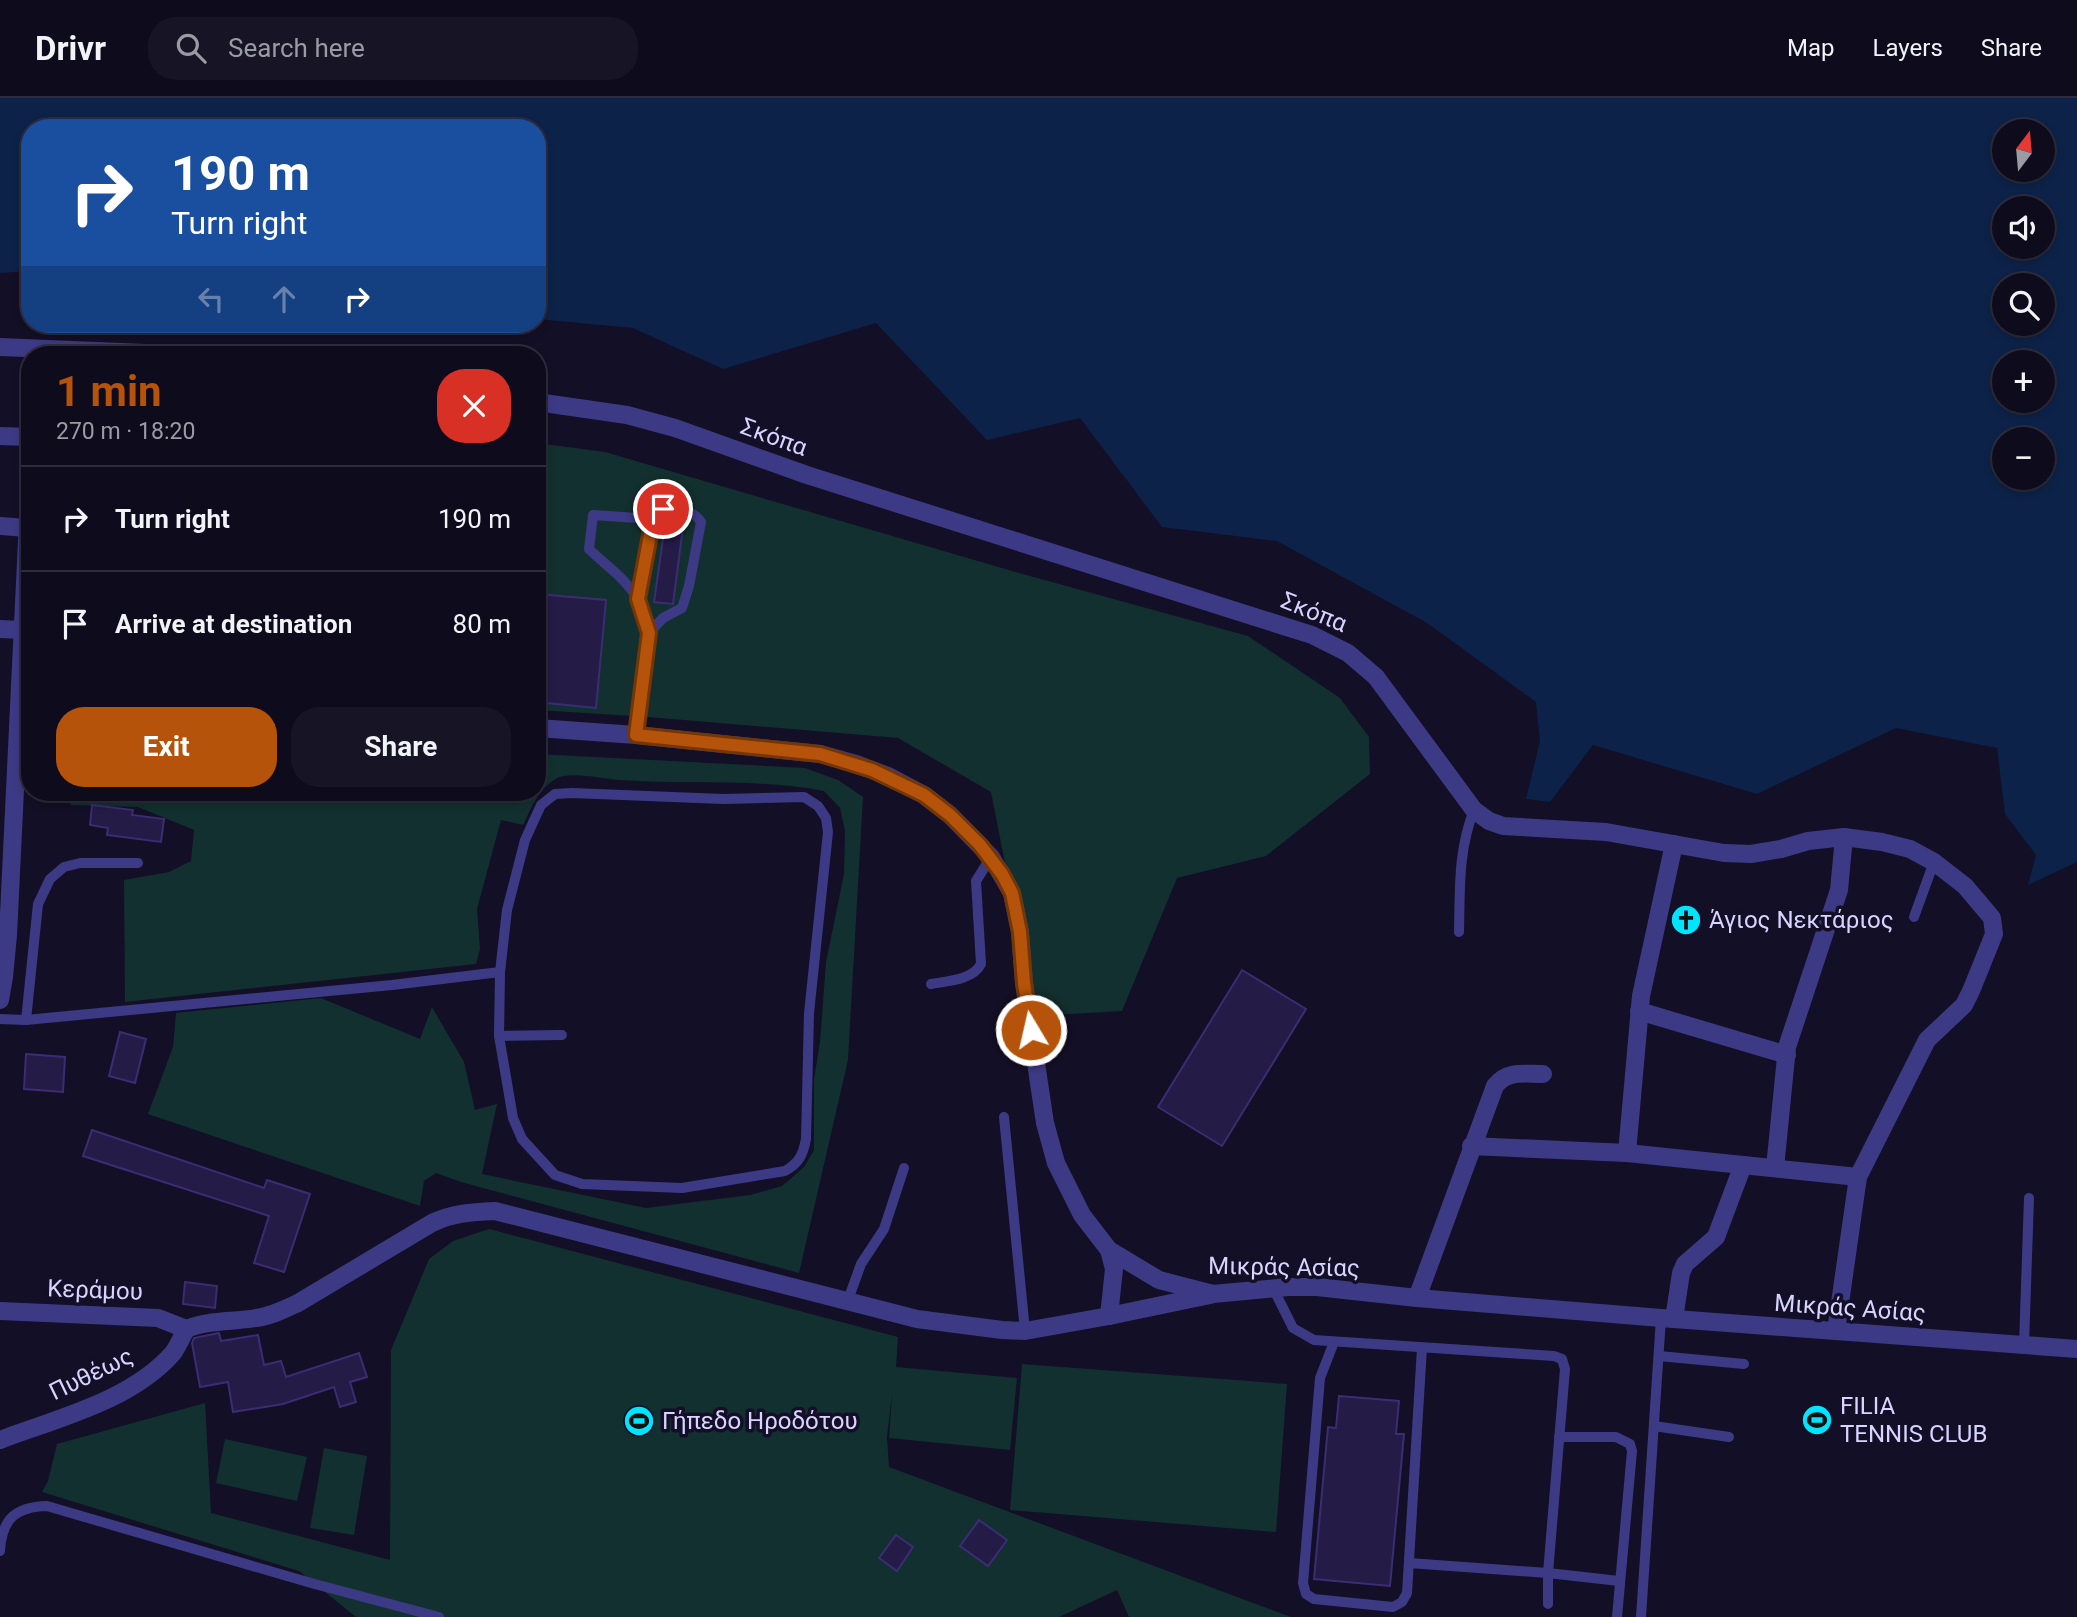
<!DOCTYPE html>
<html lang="en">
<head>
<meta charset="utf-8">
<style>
	body { margin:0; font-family:Roboto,sans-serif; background:#171425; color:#f1f3f6; height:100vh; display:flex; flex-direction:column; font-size:26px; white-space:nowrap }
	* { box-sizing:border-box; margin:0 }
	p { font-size:23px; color:#9b9ba3 }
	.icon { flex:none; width:38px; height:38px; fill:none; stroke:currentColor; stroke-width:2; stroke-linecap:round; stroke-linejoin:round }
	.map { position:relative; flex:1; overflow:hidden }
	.panel { position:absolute; left:21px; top:248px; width:525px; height:455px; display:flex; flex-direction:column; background:#0e0b1c; border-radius:28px; box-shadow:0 4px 10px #0003,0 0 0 2px #2e2b3b }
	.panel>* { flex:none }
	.banner { position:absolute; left:21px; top:21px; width:525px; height:214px; border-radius:28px; box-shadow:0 4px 10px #0003,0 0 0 2px #2e2b3b; background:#1a4fa0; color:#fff; overflow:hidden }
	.needle { width:46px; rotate:16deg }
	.fabs { position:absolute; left:1992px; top:21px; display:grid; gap:14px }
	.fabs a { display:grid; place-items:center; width:63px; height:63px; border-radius:50%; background:#0e0b1c; box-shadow:0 4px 10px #0003,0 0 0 2px #2e2b3b; font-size:35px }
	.pin { position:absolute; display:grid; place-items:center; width:60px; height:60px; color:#fff; margin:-30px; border:4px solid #fff; border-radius:50%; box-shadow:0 2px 7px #0007 }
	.me { position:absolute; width:77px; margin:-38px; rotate:351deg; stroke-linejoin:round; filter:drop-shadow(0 0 5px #0008) }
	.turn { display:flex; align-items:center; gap:24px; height:147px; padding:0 35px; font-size:32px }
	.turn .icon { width:91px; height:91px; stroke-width:2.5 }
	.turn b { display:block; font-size:49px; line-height:60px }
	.lanes { display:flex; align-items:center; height:66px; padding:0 35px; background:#0003; justify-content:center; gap:35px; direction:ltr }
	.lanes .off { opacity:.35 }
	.round { display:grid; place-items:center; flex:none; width:74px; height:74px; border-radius:28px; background:#171425 }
	.overview { display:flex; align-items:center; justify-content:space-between; height:119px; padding:0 35px }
	h1 { font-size:42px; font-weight:700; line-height:52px; color:#b45309 }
	.primary-button { display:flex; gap:14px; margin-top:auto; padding:14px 35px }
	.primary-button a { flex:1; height:80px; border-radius:28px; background:#b45309; color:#fff; font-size:28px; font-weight:700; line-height:80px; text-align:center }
	.primary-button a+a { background:#171425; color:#f1f3f6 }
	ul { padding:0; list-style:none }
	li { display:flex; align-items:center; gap:21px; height:105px; padding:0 35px; border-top:2px solid #2e2b3b }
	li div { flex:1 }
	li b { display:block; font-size:26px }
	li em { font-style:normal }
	header { display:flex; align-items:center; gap:42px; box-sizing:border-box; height:98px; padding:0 35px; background:#0e0b1c; border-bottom:2px solid #2e2b3b }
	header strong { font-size:33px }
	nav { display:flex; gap:38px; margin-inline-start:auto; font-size:24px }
	.search { width:490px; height:63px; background:#171425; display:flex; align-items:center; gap:18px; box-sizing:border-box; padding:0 24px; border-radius:28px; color:#9b9ba3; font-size:26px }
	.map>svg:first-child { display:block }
	.green { fill:#12302f }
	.water { fill:#0c2248; fill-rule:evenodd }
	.building { fill:#241b47; stroke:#3b2d73; stroke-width:2 }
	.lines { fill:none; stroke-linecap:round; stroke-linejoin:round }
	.lane { stroke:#3d3a85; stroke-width:10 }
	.street { stroke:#3d3a85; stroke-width:18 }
	.route-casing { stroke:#753606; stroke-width:18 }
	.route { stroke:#b45309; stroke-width:12 }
	.labels { text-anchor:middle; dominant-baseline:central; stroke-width:7; stroke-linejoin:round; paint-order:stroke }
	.street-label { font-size:24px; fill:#d9d4ff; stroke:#130f26 }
	.poi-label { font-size:24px; fill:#d9d4ff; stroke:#130f26; text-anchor:start }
</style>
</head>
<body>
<header>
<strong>Drivr</strong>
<div class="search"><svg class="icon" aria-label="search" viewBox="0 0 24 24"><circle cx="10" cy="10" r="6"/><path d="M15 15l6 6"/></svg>Search here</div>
<nav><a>Map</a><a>Layers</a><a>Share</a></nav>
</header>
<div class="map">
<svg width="2077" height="1519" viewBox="0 0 2077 1519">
	<rect width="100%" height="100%" fill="#130f26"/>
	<g class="green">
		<polygon points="537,345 605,354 1019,475 1248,538 1340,600 1369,639 1370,676 1266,758 1177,780 1122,913 1035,918 991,694 898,640 648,619 537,612"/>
		<path d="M537,656L805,670L838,682L863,699L848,962L799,1175L461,1084L436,1075L424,1083L420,1108L148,1016L173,949L176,915L321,900L420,941L432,909L464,964L475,1012L497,1006L482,1076L646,1110L750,1097L782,1088L804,1069L814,1052V981L820,944L826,864L844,776L845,733L840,710L824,693C757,680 687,687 620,682C605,681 570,673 557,680C538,691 532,709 523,727L501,722L477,811L480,851L476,866L125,904L124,782L169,774L191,763L194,732L138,709L71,707L70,695H537Z"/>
		<polygon points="489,1131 898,1239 896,1269 1017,1280 1010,1352 889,1340 892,1296 887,1339 889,1369 1291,1519 1129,1519 1117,1492 1059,1519 356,1519 299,1473 42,1394 48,1383 57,1346 205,1305 211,1415 390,1462 391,1252 429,1161 453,1143"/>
		<polygon points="1022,1266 1287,1286 1276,1434 1010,1412"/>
		<polygon points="225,1341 307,1359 297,1403 216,1385"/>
		<polygon points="324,1350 367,1358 354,1437 310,1430"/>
	</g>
	<path class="water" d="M0,0H2077V764L2028,787L2036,757L2005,716L1997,650L1896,630L1757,696L1593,647L1550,704L1526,701L1540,643L1536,604L1427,525L1277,443L1162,429L1080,320L987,342L876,225L723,271L633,230L537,221V30H30V173L0,175ZM2004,33H2042V72H2004ZM2004,110H2042V149H2004ZM2004,187H2042V226H2004ZM2004,264H2042V303H2004ZM2004,341H2042V380H2004Z"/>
	<g class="building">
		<polygon points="666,420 684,421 673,506 654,504"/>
		<polygon points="537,496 606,502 596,610 537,604"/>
		<polygon points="92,707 133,712 132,717 164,721 161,744 107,737 108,730 90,727"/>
		<polygon points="1242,872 1306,911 1222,1048 1158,1009"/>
		<polygon points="120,934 146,941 135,985 109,978"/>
		<polygon points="26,956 65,959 63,994 24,991"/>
		<polygon points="92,1032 264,1090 267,1082 310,1096 284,1174 254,1165 269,1118 83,1058"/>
		<polygon points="185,1184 217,1188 215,1210 183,1206"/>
		<polygon points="219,1235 221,1243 258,1237 264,1267 281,1263 286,1279 359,1255 367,1279 350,1284 356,1304 340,1309 334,1289 283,1306 233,1314 228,1284 200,1289 192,1245 194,1240"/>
		<polygon points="1339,1298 1399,1303 1396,1336 1404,1336 1390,1488 1314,1481 1328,1329 1336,1330"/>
		<polygon points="979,1422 1007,1442 988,1468 960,1448"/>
		<polygon points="896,1437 913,1449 897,1473 879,1460"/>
	</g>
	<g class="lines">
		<g class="lane">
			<path d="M638,501L653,421L663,411C677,412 693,411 701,424L689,488L682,510L663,520L649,535"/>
			<path d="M636,637C640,600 657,535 638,502C627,481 605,467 589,451L593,417L653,421"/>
			<path d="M572,695L723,701L804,699L818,708L826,720L828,734L809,915L806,1041C803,1057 799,1065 785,1073L682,1090L582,1086L555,1077L522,1041L513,1020L499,938L500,874L507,812L525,742L541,707L555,696Z"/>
			<polyline points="1914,819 1934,764"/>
			<path d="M1459,834C1460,792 1458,752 1474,712"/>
			<path d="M931,886C947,883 973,882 981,866L976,783L991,759"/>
			<polyline points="0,921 26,922 392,887 500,874"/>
			<polyline points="26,922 38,806 50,781 64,769 80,765 138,765"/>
			<polyline points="499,938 562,937"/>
			<polyline points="1004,1019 1025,1233"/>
			<polyline points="1273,1190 1293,1230 1314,1242 1554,1258 1562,1261 1565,1271 1548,1475 1548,1506"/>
			<polyline points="848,1202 861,1166 884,1131 904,1070"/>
			<polyline points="1334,1244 1320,1280 1303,1485 1306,1496 1314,1501 1393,1509 1402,1504 1407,1495 1422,1250"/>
			<polyline points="2024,1247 2029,1100"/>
			<polyline points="1659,1258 1744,1266"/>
			<polyline points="1654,1328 1729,1339"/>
			<polyline points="1559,1339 1616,1339 1630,1346 1632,1353 1617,1519"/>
			<path d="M0,1453C2,1420 16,1409 47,1408L311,1485L439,1519"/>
			<polyline points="1409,1465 1548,1475 1619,1483"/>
			<polyline points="1641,1519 1661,1220"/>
		</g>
		<g class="street">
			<polyline points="0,249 193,257"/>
			<polyline points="537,304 627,317 675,330 807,377 1312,537 1348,555 1376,579 1474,712 1489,723 1503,728 1606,734 1724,755 1751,756 1781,751 1808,743 1844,739 1882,744 1910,751 1934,764 1965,788 1992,820 1994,836 1971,893 1964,907 1927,942 1858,1079 1836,1233"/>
			<polyline points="0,338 30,339"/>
			<polyline points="0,428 27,430"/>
			<polyline points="0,531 22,532"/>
			<polyline points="537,630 636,637 820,656 856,666 888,678 924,697 950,717 991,759 1012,795 1020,834 1024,885 1045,1025 1056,1065 1082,1117 1109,1152 1159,1182 1213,1196 1288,1189 1317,1189 1417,1200 1661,1220 2077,1251"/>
			<polyline points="0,902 4,879 8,837 30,381"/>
			<polyline points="1639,913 1787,957"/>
			<polyline points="1471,1048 1627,1055 1858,1079"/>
			<polyline points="1627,1055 1641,898 1674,746"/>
			<polyline points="1775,1070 1787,949 1839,792 1844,739"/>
			<path d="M1417,1200L1495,988C1507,972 1524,976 1543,976"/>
			<polyline points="0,1213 158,1220 186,1231"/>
			<polyline points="1109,1218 1114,1171 1109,1152"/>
			<polyline points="1674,1221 1681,1175 1685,1166 1716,1139 1743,1067"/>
			<path d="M186,1231C208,1222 233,1224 256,1220C271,1218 285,1211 298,1205L432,1125C453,1115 472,1114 495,1113L917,1221L1002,1232L1025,1233L1109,1218L1210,1197"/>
			<path d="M0,1342C58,1320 131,1303 173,1255C178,1248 182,1239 186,1231"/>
		</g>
	</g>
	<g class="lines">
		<g class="route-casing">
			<polyline id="route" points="663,411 653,421 638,501 649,535 636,637 820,656 872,672 924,697 950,717 980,747 1002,776 1012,795 1020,834 1024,885 1031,932"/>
		</g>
		<use href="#route" class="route"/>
	</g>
	<defs>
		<g id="church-disc" transform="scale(1.575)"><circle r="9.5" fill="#00e5ff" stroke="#130f26"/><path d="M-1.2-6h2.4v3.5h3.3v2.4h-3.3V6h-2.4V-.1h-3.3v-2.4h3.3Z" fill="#111"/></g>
		<g id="stadium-disc" transform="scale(1.575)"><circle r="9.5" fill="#00e5ff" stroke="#130f26"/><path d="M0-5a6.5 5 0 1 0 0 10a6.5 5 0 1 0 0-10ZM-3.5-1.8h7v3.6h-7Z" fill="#111"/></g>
	</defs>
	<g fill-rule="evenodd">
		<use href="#church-disc" x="1686" y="822"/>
		<use href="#stadium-disc" x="1817" y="1322"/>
		<use href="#stadium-disc" x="639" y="1323"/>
	</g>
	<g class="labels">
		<g class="street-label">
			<text transform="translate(774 339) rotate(20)">Σκόπα</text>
			<text transform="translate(1314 514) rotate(22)">Σκόπα</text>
			<text transform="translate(1284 1169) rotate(1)">Μικράς Ασίας</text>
			<text transform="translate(95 1192) rotate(2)">Κεράμου</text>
			<text transform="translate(1850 1210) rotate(4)">Μικράς Ασίας</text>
			<text transform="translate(91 1276) rotate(-26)">Πυθέως</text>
		</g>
		<g class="poi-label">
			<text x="1709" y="822">Άγιος Νεκτάριος</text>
			<text x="1840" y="1308">FILIA<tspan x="1840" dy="28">TENNIS CLUB</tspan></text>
			<text x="662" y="1323">Γήπεδο Ηροδότου</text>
		</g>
	</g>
</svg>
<div class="fabs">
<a><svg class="needle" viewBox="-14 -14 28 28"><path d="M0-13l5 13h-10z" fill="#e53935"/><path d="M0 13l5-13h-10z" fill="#9b9ba3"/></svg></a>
<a><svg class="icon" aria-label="sound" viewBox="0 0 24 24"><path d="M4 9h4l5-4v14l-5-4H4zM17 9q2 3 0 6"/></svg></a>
<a><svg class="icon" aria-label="search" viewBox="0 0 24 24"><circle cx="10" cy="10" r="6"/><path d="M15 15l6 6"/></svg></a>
<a>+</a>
<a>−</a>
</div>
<div class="pin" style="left:663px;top:411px;background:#d93025"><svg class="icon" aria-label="arrive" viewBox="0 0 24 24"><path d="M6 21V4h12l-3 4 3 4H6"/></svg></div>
<svg class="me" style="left:1031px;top:932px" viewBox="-20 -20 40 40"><circle r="17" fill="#b45309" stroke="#fff" stroke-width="3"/><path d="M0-11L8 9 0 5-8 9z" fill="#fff"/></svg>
<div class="banner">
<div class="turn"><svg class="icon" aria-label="right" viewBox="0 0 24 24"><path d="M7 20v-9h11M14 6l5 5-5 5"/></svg><div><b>190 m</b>Turn right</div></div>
<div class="lanes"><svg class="icon off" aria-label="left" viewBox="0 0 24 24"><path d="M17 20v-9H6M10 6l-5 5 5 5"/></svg><svg class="icon off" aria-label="ahead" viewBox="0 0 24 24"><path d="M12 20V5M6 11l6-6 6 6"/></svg><svg class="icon" aria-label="right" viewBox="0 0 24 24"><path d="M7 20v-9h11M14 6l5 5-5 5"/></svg></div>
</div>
<section class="panel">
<div class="overview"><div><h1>1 min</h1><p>270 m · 18:20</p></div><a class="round" style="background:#d93025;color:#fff"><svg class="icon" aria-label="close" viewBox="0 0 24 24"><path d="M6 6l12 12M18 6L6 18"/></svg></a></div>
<ul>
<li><svg class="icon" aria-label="right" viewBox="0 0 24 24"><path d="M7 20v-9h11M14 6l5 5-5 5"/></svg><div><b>Turn right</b></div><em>190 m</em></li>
<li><svg class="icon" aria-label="arrive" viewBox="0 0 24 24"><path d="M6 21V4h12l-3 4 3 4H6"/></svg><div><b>Arrive at destination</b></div><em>80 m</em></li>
</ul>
<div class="primary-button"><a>Exit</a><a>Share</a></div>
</section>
</div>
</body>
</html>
